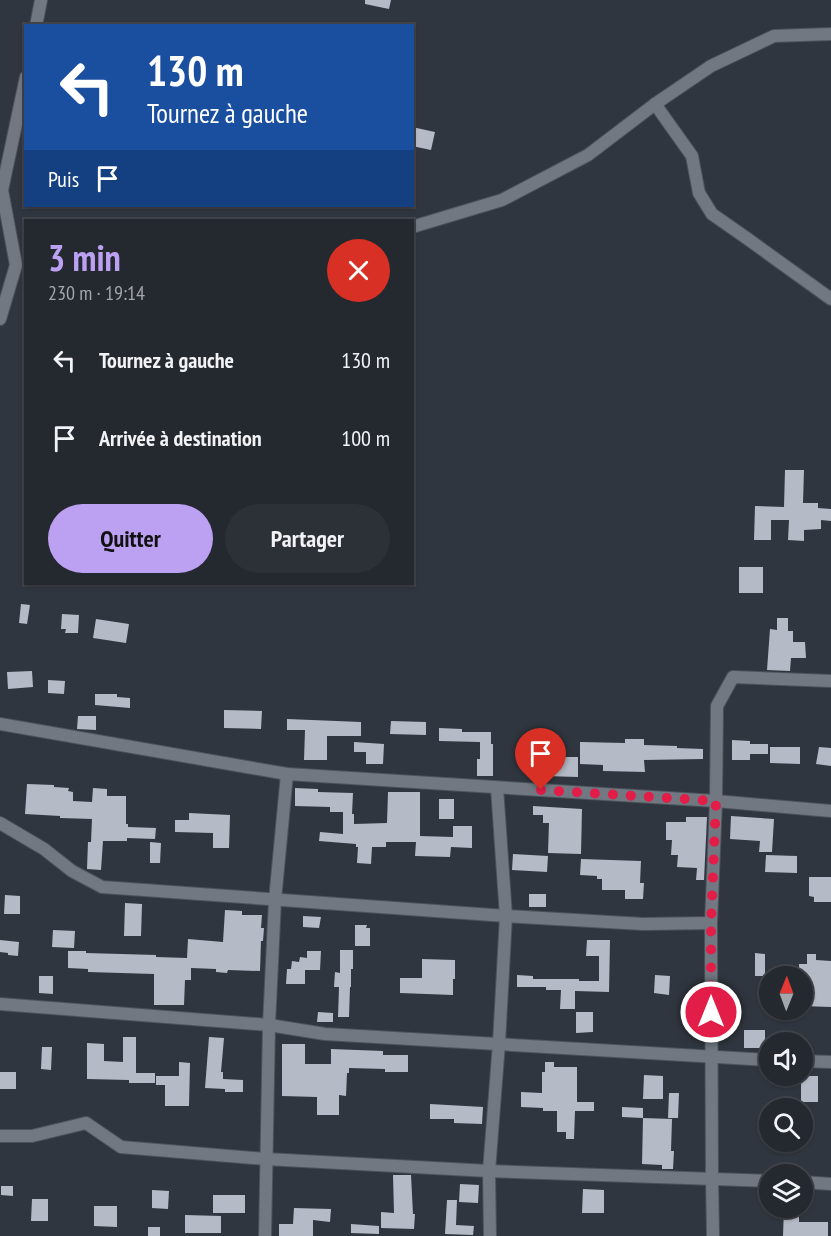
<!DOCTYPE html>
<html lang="fr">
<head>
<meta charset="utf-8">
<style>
	body { margin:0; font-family:"PT Sans Narrow",sans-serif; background:#2c3037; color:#f1f3f6; height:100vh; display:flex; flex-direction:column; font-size:22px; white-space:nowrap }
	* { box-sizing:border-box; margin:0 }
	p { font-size:20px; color:#a3a6aa }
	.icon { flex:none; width:33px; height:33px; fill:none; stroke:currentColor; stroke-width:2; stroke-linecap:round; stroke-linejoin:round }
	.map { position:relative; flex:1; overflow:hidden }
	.details { position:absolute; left:24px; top:219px; width:390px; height:366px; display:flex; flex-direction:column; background:#24282f; border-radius:0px; box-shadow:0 2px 4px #0004,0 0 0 2px #41444b }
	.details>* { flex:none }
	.top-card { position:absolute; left:24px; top:24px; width:390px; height:183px; border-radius:0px; box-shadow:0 2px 4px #0004,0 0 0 2px #41444b; background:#1a4fa0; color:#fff; overflow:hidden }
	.needle { width:39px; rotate:1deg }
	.controls { position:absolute; left:759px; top:966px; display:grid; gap:12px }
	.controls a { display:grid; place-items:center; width:54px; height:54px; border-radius:50%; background:#24282f; box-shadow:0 2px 4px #0004,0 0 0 2px #41444b; font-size:30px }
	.pin { position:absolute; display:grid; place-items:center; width:51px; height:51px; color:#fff; margin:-62px -26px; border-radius:50% 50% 50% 0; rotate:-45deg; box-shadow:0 0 6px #0007 }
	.pin .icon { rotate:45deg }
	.me { position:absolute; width:66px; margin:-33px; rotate:0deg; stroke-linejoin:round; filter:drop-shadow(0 0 4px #0008) }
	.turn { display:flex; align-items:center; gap:21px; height:126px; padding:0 24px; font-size:27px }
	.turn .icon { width:78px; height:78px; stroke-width:2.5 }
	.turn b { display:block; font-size:42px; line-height:51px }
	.then { display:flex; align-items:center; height:57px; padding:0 24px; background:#0003; gap:12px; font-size:22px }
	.round { display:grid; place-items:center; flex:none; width:63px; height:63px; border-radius:32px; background:#2c3037 }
	.head { display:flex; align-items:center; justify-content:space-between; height:102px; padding:0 24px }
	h1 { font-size:36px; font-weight:600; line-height:45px; color:#bca0f2 }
	.primary-button { display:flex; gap:12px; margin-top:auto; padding:12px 24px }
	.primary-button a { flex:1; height:69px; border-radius:36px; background:#bca0f2; color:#111; font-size:24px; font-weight:600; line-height:69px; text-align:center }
	.primary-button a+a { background:#2c3037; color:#f1f3f6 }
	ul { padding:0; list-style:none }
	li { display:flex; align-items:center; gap:18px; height:78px; padding:0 24px }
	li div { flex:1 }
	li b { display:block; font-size:22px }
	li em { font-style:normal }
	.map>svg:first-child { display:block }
	.building { fill:#b4bbc6 }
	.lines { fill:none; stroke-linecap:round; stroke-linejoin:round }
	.minor-casing { stroke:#4e535b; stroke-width:14 }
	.minor { stroke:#717882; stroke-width:12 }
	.route { stroke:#e11d48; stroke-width:10; stroke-dasharray:0 18 }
</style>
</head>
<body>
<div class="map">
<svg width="831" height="1236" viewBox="0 0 831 1236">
	<rect width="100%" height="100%" fill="#30363f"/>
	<g class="building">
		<polygon points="365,0 391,0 389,9 365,4"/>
		<polygon points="412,127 435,132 431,150 412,146"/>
		<polygon points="785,470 804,470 803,503 818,503 818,508 831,509 831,521 821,520 821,529 804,530 804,541 788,540 789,520 771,520 771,540 754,540 755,506 784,507"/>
		<rect x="739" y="567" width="24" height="26"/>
		<polygon points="21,604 30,605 27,624 19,623"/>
		<polygon points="62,614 79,615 78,633 65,633 66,629 61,629"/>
		<polygon points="777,618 788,618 788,631 793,631 793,642 805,642 806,658 791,658 790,671 767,670 770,629 777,630"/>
		<polygon points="96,619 129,624 126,643 93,638"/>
		<polygon points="32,671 33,687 8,689 7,672"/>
		<polygon points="48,680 65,681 64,694 48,693"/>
		<polygon points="95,694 117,694 117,697 130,698 130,708 95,705"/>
		<polygon points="224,710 262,711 261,729 224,728"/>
		<polygon points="78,716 96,716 96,730 77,729"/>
		<polygon points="287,719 361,722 361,736 327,736 327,760 304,760 305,730 287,730"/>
		<polygon points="391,721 426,722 426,735 390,734"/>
		<polygon points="439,728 462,729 462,732 491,732 491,744 493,744 493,776 477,776 477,759 480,759 480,742 439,741"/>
		<polygon points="625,739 644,739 644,745 677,746 677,748 703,749 703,759 644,760 645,772 603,771 603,765 580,764 580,742 625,743"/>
		<polygon points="732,740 750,741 750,744 768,744 768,754 750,754 750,760 732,760"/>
		<polygon points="354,742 384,744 383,764 366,764 366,752 354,752"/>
		<polygon points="770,747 800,747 800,764 770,763"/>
		<polygon points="819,747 831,748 831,766 816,764"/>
		<polygon points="546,757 578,757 578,777 545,776"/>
		<polygon points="27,784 54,785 54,787 69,788 68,791 73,792 73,801 92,802 93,788 107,789 107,796 126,796 126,824 128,824 128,827 156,828 155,839 127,838 127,841 103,841 101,870 87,869 88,842 91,842 92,819 60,818 60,816 25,814"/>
		<polygon points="295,788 318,789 318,792 353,793 352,814 354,814 354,824 387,823 388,792 420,792 420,836 453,837 453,826 472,826 472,848 451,847 450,857 415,856 416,842 386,842 386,847 372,847 371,864 357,863 358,847 356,847 356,844 319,841 320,832 343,834 343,812 330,812 330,807 295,806"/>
		<rect x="439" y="799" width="15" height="20"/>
		<polygon points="533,806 582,809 581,854 548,853 549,823 543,823 543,815 533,815"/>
		<polygon points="189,813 230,815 229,848 213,848 213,833 175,832 175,820 189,820"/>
		<polygon points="731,816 774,819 772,852 759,852 760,841 730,839"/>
		<polygon points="686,817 707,817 704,880 696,880 697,868 677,867 678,855 671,855 672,840 666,840 666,822 686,822"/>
		<polygon points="150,842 161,843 160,863 150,863"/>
		<polygon points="513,854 548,856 547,872 512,870"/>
		<polygon points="766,855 797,856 797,873 765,872"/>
		<polygon points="581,859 641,861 640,883 644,883 643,899 625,899 625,890 602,890 602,879 597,879 597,876 580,875"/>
		<polygon points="809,877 831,877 831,902 814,902 814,897 809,896"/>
		<rect x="529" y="894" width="17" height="13"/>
		<polygon points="5,895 20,896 20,914 4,914"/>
		<polygon points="125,903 142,904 141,936 124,936"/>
		<polygon points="225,910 242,911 242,915 262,915 261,928 264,928 263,941 261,941 260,971 228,970 227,973 216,972 216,969 191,968 191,980 185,980 184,1005 154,1005 154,974 88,972 88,969 68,968 68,951 86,951 86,953 156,955 156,957 187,958 188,939 223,942"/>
		<polygon points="303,916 321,917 319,928 303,927"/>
		<polygon points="355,925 367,925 366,928 370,928 370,946 355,946"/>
		<polygon points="53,930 75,931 74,948 52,947"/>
		<polygon points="0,940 19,942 18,956 8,955 8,953 0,952"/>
		<polygon points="587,940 610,940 609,992 575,991 575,1009 560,1009 561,990 546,990 546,987 517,987 517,975 533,976 533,979 579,979 579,981 599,981 599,956 586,956"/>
		<polygon points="340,950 353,950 353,969 351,969 351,987 350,987 349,1017 338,1017 339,987 334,987 335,972 340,973"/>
		<polygon points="307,951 321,951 320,970 305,970 305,984 286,984 287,969 291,969 292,961 299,962 300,957 307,958"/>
		<polygon points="755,953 765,954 765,976 755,976"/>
		<polygon points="807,954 816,954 816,960 831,961 831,1007 802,1006 802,976 799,976 799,964 807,964"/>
		<polygon points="422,959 455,960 455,979 453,979 453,995 400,993 400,978 422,978"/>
		<polygon points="655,975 670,976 669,995 654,993"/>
		<polygon points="39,976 53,976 53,994 39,993"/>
		<polygon points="318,1012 333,1013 333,1022 317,1022"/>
		<polygon points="576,1012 593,1012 593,1032 576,1033"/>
		<rect x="744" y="1030" width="21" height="18"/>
		<polygon points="123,1037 136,1037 136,1073 155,1073 155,1083 129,1083 129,1080 87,1079 87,1043 104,1044 104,1061 123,1062"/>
		<polygon points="209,1037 224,1038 221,1072 223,1072 223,1079 243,1080 243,1092 225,1092 225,1089 205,1088"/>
		<polygon points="282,1044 305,1044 305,1064 331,1064 331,1049 383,1051 383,1055 408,1055 408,1072 385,1072 385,1069 349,1068 349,1073 347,1073 346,1096 339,1095 339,1115 317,1115 317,1097 282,1096"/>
		<polygon points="42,1047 52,1047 51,1070 41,1069"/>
		<polygon points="179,1062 190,1063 189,1106 165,1106 165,1085 156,1085 156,1076 179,1076"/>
		<polygon points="545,1062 554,1062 554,1067 577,1067 577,1102 594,1102 594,1111 575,1111 574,1139 566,1139 566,1132 557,1132 557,1111 543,1111 543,1108 521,1107 521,1092 542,1093 542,1072 545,1072"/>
		<rect x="0" y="1072" width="16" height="17"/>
		<polygon points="644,1075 663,1076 663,1099 643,1099"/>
		<rect x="801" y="1076" width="17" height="26"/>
		<polygon points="669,1093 679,1093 678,1118 668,1118"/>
		<polygon points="430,1104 483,1107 482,1124 454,1123 454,1119 430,1119"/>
		<polygon points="622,1107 643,1108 643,1118 622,1117"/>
		<polygon points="643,1118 672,1119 671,1151 674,1151 673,1169 662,1169 662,1165 642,1164"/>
		<polygon points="393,1175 411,1175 413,1214 415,1214 414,1229 381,1228 381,1212 394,1213"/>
		<polygon points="460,1184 479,1185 478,1203 459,1202"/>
		<polygon points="1,1186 13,1186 13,1196 1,1195"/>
		<polygon points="583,1189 604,1190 604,1213 582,1213"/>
		<polygon points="152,1190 169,1191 168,1209 152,1208"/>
		<rect x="213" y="1195" width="32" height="18"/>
		<polygon points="32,1199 48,1199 48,1221 31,1221"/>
		<polygon points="447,1200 457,1200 456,1225 474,1226 473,1235 445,1234"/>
		<polygon points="94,1206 117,1206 117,1227 94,1226"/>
		<polygon points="294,1208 331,1209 330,1222 313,1220 313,1236 279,1236 279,1224 293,1224"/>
		<polygon points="784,1208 799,1208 799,1222 828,1222 828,1236 783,1236"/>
		<polygon points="185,1215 221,1216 221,1233 185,1233"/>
		<polygon points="351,1224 379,1226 379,1234 351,1233"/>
		<rect x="148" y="1227" width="12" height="9"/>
	</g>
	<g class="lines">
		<g class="minor-casing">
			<g id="minor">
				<polyline points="36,26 41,0"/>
				<polyline points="655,104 692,156 699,193 712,214 745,237 831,299"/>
				<polyline points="412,227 502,200 588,155 655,104 711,66 774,36 831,34"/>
				<polyline points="0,319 16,265 2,190 26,77"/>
				<polyline points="0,724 287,774 716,801 831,811"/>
				<polyline points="0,823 44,849 72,871 102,887 506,916 643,924 711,923"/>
				<polyline points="0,1004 269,1025 325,1034 770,1060"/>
				<polyline points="802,1061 831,1062"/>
				<polyline points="0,1136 32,1136 86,1123 121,1147 266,1159 489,1171 770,1181"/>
				<polyline points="802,1182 831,1184"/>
				<polyline points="265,1236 269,1025 275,900 287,774"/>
				<polyline points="490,1236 489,1171 499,1043 506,916 497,788"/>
				<polyline points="713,1236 712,1178 711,923 716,801 717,706 733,677 831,681"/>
			</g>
		</g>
		<use href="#minor" class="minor"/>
	</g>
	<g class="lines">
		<polyline class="route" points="541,790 716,801 711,923 711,1012"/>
	</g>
</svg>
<div class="controls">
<a><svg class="needle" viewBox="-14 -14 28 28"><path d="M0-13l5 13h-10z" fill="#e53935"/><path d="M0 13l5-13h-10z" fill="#a3a6aa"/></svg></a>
<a><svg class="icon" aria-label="sound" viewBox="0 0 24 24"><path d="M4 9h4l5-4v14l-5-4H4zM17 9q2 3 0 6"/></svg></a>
<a><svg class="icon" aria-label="search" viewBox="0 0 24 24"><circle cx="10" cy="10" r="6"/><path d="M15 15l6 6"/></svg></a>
<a><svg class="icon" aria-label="layers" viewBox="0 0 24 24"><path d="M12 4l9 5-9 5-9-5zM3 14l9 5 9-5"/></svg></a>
</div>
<div class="pin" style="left:541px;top:790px;background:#d93025"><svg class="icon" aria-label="arrive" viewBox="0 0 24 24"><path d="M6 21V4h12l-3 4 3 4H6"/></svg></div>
<svg class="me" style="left:711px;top:1012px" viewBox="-20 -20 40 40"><circle r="17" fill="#e11d48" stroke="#fff" stroke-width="3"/><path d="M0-11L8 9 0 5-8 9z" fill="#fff"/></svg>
<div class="top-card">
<div class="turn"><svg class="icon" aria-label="left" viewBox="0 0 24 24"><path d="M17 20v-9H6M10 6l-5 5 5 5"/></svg><div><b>130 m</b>Tournez à gauche</div></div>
<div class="then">Puis<svg class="icon" aria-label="arrive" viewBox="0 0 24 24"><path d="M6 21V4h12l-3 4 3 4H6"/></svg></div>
</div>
<section class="details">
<div class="head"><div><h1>3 min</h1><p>230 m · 19:14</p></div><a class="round" style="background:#d93025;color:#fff"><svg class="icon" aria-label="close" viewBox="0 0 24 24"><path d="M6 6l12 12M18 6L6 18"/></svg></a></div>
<ul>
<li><svg class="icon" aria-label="left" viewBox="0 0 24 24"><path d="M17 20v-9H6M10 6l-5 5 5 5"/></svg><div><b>Tournez à gauche</b></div><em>130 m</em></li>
<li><svg class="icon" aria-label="arrive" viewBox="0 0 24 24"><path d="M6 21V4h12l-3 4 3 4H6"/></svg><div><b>Arrivée à destination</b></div><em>100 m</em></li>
</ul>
<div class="primary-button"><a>Quitter</a><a>Partager</a></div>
</section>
</div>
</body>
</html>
